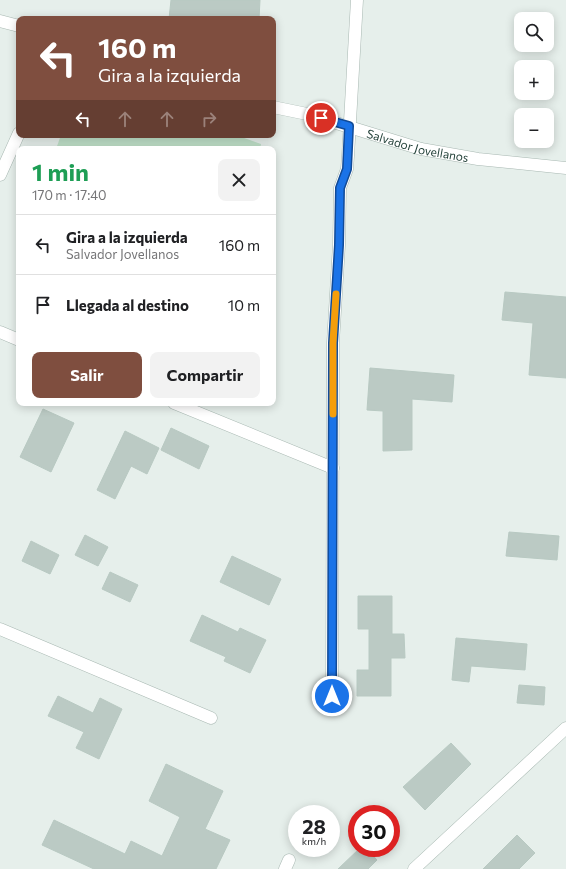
<!DOCTYPE html>
<html lang="es">
<head>
<meta charset="utf-8">
<style>
	body { margin:0; font-family:Commissioner,sans-serif; background:#f2f2f2; color:#202124; height:100vh; display:flex; flex-direction:column; font-size:15px; white-space:nowrap }
	* { box-sizing:border-box; margin:0 }
	p { font-size:13px; color:#757577 }
	.icon { flex:none; width:22px; height:22px; fill:none; stroke:currentColor; stroke-width:2; stroke-linecap:round; stroke-linejoin:round }
	.map { position:relative; flex:1; overflow:hidden }
	.sheet { position:absolute; left:16px; top:146px; width:260px; height:260px; display:flex; flex-direction:column; background:#fff; border-radius:8px; box-shadow:0 2px 10px #0003 }
	.sheet>* { flex:none }
	.banner { position:absolute; left:16px; top:16px; width:260px; height:122px; border-radius:8px; box-shadow:0 2px 10px #0003; background:#7f4e3f; color:#fff; overflow:hidden }
	.buttons { position:absolute; left:514px; top:12px; display:grid; gap:8px }
	.buttons a { display:grid; place-items:center; width:40px; height:40px; border-radius:8px; background:#fff; box-shadow:0 2px 10px #0003; font-size:20px }
	.speed { position:absolute; left:288px; top:805px; display:flex; gap:8px; font-size:20px; font-weight:700; text-align:center }
	.speed>* { display:grid; place-content:center; width:52px; height:52px; border-radius:50%; background:#fff; box-shadow:0 2px 10px #0003; line-height:1 }
	.speed small { font-size:10px; font-weight:400 }
	.speed .limit { border:6px solid #d22; background:#fff; color:#111 }
	.pin { position:absolute; display:grid; place-items:center; width:34px; height:34px; color:#fff; margin:-17px; border:2px solid #fff; border-radius:50%; box-shadow:0 1px 4px #0007 }
	.me { position:absolute; width:44px; margin:-22px; rotate:0deg; stroke-linejoin:round; filter:drop-shadow(0 0 3px #0008) }
	.turn { display:flex; align-items:center; gap:14px; height:84px; padding:0 16px; font-size:18px }
	.turn .icon { width:52px; height:52px; stroke-width:2.5 }
	.turn b { display:block; font-size:28px; line-height:34px }
	.lanes { display:flex; align-items:center; height:38px; padding:0 16px; background:#0003; justify-content:center; gap:20px; direction:ltr }
	.lanes .off { opacity:.35 }
	.round { display:grid; place-items:center; flex:none; width:42px; height:42px; border-radius:8px; background:#f2f2f2 }
	.headline { display:flex; align-items:center; justify-content:space-between; height:68px; padding:0 16px }
	h1 { font-size:24px; font-weight:700; line-height:30px; color:#1e9e55 }
	.primary-button { display:flex; gap:8px; margin-top:auto; padding:8px 16px }
	.primary-button a { flex:1; height:46px; border-radius:8px; background:#7f4e3f; color:#fff; font-size:16px; font-weight:700; line-height:46px; text-align:center }
	.primary-button a+a { background:#f2f2f2; color:#202124 }
	ul { padding:0; list-style:none }
	li { display:flex; align-items:center; gap:12px; height:60px; padding:0 16px; border-top:1px solid #e0e0e0 }
	li div { flex:1 }
	li b { display:block; font-size:15px }
	li em { font-style:normal }
	.map>svg:first-child { display:block }
	.green { fill:#bfe0c8 }
	.building { fill:#bbcac4; stroke:#b8c9c2 }
	.lines { fill:none; stroke-linecap:round; stroke-linejoin:round }
	.minor-casing { stroke:#a8b8b2; stroke-width:13 }
	.minor { stroke:#fff; stroke-width:12 }
	.route-casing { stroke:#114b97; stroke-width:10 }
	.route { stroke:#1a73e8; stroke-width:7 }
	.slow { stroke:#f59e0b; stroke-width:7 }
	.labels { text-anchor:middle; dominant-baseline:central; stroke-width:4; stroke-linejoin:round; paint-order:stroke }
	.street-label { font-size:12px; fill:#24423a; stroke:#f7fbf9 }
</style>
</head>
<body>
<div class="map">
<svg width="566" height="869" viewBox="0 0 566 869">
	<rect width="100%" height="100%" fill="#e6efeb"/>
	<polygon class="green" points="61,135 236,135 261,144 260,149 56,149"/>
	<g class="building">
		<polygon points="171,0 260,0 259,19 169,19"/>
		<polygon points="505,292 566,297 566,378 529,375 533,323 502,320"/>
		<polygon points="370,368 454,375 452,402 412,399 412,450 383,451 383,411 367,410"/>
		<polygon points="43,409 74,423 51,472 20,457"/>
		<polygon points="171,428 209,446 199,469 161,450"/>
		<polygon points="125,431 159,448 147,474 131,466 115,499 97,490"/>
		<polygon points="509,532 559,536 557,560 506,556"/>
		<polygon points="85,535 108,547 98,566 75,555"/>
		<polygon points="31,541 59,555 50,574 22,561"/>
		<polygon points="232,556 281,579 269,605 220,582"/>
		<polygon points="110,572 138,585 130,602 102,589"/>
		<polygon points="358,596 392,596 392,634 404,634 405,658 391,658 391,696 357,696 357,670 369,670 369,629 358,629"/>
		<polygon points="202,615 238,632 240,628 266,640 250,673 224,661 226,657 190,641"/>
		<polygon points="456,638 527,644 525,670 471,666 469,682 452,680"/>
		<polygon points="519,685 545,687 544,705 517,703"/>
		<polygon points="58,696 93,713 100,698 122,709 99,759 76,748 84,732 48,716"/>
		<polygon points="451,743 471,764 425,810 403,787"/>
		<polygon points="166,764 223,791 205,829 230,840 216,869 94,869 42,845 54,820 125,854 131,841 162,856 180,817 149,801"/>
		<polygon points="517,835 535,853 519,869 483,869"/>
		<polygon points="360,848 366,848 377,860 368,869 338,869"/>
	</g>
	<g class="lines">
		<g class="minor-casing">
			<g id="minor">
				<polyline points="0,21 19,26"/>
				<path id="s1" d="M273,107L307,114L421,149L478,159L566,168"/>
				<polyline points="0,175 19,133"/>
				<polyline points="0,332 19,340"/>
				<polyline points="174,403 333,468"/>
				<polyline points="0,629 211,718"/>
				<polyline points="332,696 333,343 339,245 340,188 347,169 348,156 357,0"/>
				<polyline points="285,869 289,860"/>
				<polyline points="414,869 566,728"/>
			</g>
		</g>
		<use href="#minor" class="minor"/>
	</g>
	<g class="lines">
		<g class="route-casing">
			<polyline id="route" points="321,118 349,126 347,169 340,188 339,245 333,343 332,696"/>
		</g>
		<use href="#route" class="route"/>
		<polyline class="slow" points="333,414 333,343 336,294"/>
	</g>
	<g class="labels">
		<g class="street-label">
			<text stroke="none"><textPath href="#s1" startOffset="150">Salvador Jovellanos</textPath></text>
		</g>
	</g>
</svg>
<div class="buttons">
<a><svg class="icon" aria-label="search" viewBox="0 0 24 24"><circle cx="10" cy="10" r="6"/><path d="M15 15l6 6"/></svg></a>
<a>+</a>
<a>−</a>
</div>
<div class="speed"><div>28<small>km/h</small></div><div class="limit">30</div></div>
<div class="pin" style="left:321px;top:118px;background:#d93025"><svg class="icon" aria-label="arrive" viewBox="0 0 24 24"><path d="M6 21V4h12l-3 4 3 4H6"/></svg></div>
<svg class="me" style="left:332px;top:696px" viewBox="-20 -20 40 40"><circle r="17" fill="#1a73e8" stroke="#fff" stroke-width="3"/><path d="M0-11L8 9 0 5-8 9z" fill="#fff"/></svg>
<div class="banner">
<div class="turn"><svg class="icon" aria-label="left" viewBox="0 0 24 24"><path d="M17 20v-9H6M10 6l-5 5 5 5"/></svg><div><b>160 m</b>Gira a la izquierda</div></div>
<div class="lanes"><svg class="icon" aria-label="left" viewBox="0 0 24 24"><path d="M17 20v-9H6M10 6l-5 5 5 5"/></svg><svg class="icon off" aria-label="ahead" viewBox="0 0 24 24"><path d="M12 20V5M6 11l6-6 6 6"/></svg><svg class="icon off" aria-label="ahead" viewBox="0 0 24 24"><path d="M12 20V5M6 11l6-6 6 6"/></svg><svg class="icon off" aria-label="right" viewBox="0 0 24 24"><path d="M7 20v-9h11M14 6l5 5-5 5"/></svg></div>
</div>
<section class="sheet">
<div class="headline"><div><h1>1 min</h1><p>170 m · 17:40</p></div><a class="round"><svg class="icon" aria-label="close" viewBox="0 0 24 24"><path d="M6 6l12 12M18 6L6 18"/></svg></a></div>
<ul>
<li><svg class="icon" aria-label="left" viewBox="0 0 24 24"><path d="M17 20v-9H6M10 6l-5 5 5 5"/></svg><div><b>Gira a la izquierda</b><p>Salvador Jovellanos</p></div><em>160 m</em></li>
<li><svg class="icon" aria-label="arrive" viewBox="0 0 24 24"><path d="M6 21V4h12l-3 4 3 4H6"/></svg><div><b>Llegada al destino</b></div><em>10 m</em></li>
</ul>
<div class="primary-button"><a>Salir</a><a>Compartir</a></div>
</section>
</div>
</body>
</html>
